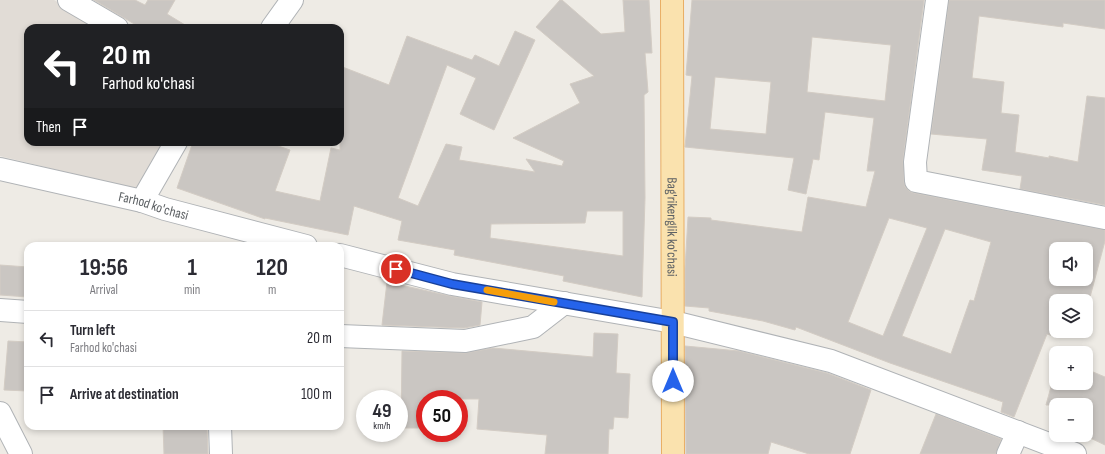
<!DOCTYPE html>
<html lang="en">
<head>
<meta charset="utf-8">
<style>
	body { margin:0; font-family:"Sofia Sans Condensed",sans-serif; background:#f7f7f7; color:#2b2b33; height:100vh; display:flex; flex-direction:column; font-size:15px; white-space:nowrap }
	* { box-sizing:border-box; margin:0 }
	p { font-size:13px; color:#7c7c81 }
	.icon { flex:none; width:22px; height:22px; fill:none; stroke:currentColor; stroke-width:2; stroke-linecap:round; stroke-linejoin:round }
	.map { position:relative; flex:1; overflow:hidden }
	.sheet { position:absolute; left:24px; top:242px; width:320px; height:188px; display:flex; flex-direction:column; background:#fff; border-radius:12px; box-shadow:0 2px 6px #0003 }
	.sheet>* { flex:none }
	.hud { position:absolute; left:24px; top:24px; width:320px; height:122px; border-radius:12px; box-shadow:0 2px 6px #0003; background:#202124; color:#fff; overflow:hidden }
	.controls { position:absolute; left:1049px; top:242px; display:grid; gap:8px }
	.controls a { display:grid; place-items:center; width:44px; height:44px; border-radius:8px; background:#fff; box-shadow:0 2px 6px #0003; font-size:20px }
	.speed { position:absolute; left:356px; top:390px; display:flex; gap:8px; font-size:20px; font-weight:700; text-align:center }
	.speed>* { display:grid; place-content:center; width:52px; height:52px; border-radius:50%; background:#fff; box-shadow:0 2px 6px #0003; line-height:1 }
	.speed small { font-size:10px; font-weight:400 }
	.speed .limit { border:6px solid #d22; background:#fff; color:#111 }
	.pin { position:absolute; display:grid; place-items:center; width:34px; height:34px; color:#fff; margin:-17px; border:2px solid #fff; border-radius:50%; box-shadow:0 1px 4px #0007 }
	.me { position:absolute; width:44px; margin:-22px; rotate:0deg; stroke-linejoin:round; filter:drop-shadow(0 0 3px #0008) }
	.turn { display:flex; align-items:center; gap:14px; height:84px; padding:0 12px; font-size:18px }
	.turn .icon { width:52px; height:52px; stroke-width:2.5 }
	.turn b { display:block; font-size:28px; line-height:34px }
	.then { display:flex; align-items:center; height:38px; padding:0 12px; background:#0003; gap:8px; font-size:15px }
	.eta { display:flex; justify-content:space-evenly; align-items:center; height:68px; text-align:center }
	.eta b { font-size:24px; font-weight:700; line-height:28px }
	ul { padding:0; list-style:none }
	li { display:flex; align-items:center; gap:12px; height:56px; padding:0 12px; border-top:1px solid #e1e1e2 }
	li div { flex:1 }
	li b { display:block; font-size:15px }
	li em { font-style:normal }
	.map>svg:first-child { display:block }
	.education { fill:#e1dcd6 }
	.building { fill:#cac6c2; stroke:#d3ccc4; fill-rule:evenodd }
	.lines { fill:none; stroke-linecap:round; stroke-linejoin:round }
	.minor-casing { stroke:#b0b3b6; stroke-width:24 }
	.major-casing { stroke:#e9ae64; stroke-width:24 }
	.minor { stroke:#fff; stroke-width:22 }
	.major { stroke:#fae2ae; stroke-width:22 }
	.route-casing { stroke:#184099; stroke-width:10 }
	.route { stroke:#2563eb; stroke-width:7 }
	.slow { stroke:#f59e0b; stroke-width:7 }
	.labels { text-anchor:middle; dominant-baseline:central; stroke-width:3; stroke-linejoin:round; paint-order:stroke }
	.street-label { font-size:14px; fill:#5d6164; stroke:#fff }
</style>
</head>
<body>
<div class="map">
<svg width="1105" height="454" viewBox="0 0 1105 454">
	<rect width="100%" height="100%" fill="#eeebe5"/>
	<polygon class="education" points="0,0 54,0 101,28 28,28 28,142 167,142 140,190 0,156"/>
	<g class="building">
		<polygon points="94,0 135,0 145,5 148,0 175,0 167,14 190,28 141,28"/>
		<path d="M560,0H562L601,34L625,32L623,0H649L652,53H645L648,92L644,95L645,198L642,297L563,281L564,276L454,255L455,250L398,240L402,221L354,206L348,235L265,218V219L177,188L193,142H267L290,150L275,191L320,201L331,148L340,150V66L389,85L407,36L472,60L475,55L499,66L515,31L535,40L494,130L460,114L476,78L447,65L398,198L418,206L446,144L462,147L459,160L535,172L526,159L562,166L564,161L513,138L580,103L570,84L594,76L536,27ZM587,211H623V256L490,238L491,224L585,223Z"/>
		<path d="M692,0H924L903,160L904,182L905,187L909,191L914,193L1105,230V241L1089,301H1056V337L1047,334L1014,417L1001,412L1003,402L890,363L796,327L795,330L763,321L709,311V308L685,306V269L688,217L711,218V220L802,232L808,197L866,207L875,171H867L874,118L825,112L819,160L813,159L806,194L788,190L794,158L685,147L692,76L686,75ZM812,37L891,45L885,101L807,92ZM715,77L771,82L766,134L710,129ZM889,218L927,228L883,336L848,322ZM945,229L991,242L974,301L970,300L951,354L902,336ZM1056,249H1086V279H1056Z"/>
		<polygon points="949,0 1105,0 1105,29 1063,23 1063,27 979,16 972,78 1004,82 1001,113 1019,115 1015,152 1049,158 1049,156 1078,162 1087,96 1105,98 1105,205 1020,189 1022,176 982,170 987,139 931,134"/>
		<polygon points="0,265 28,267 28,297 0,295"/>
		<polygon points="387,282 450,296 482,302 480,325 464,328 382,325"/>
		<polygon points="594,333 618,334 616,373 630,374 628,418 614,417 613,429 609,429 608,454 545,454 547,435 477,429 479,399 425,399 425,428 401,428 402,351 465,353 493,348 593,357"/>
		<polygon points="8,341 28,342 28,391 4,390"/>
		<polygon points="685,346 739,351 827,373 871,390 850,454 809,454 771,442 768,454 686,454"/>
		<polygon points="1086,369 1105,377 1105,445 1086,436 1086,405 1046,405 1052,383 1086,383"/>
		<polygon points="936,414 1001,439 996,454 920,454"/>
		<polygon points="163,426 207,426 208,454 164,454"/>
	</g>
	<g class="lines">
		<g class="minor-casing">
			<g id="minor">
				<polyline points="69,0 117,28"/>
				<polyline points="937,0 915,162 916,181 1105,218"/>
				<polyline points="272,28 292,0"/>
				<path id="s1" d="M0,169L142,201L165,209L306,246"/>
				<polyline points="142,201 176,142"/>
				<polyline points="340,255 452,284 673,322 831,361 1075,454"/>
				<polyline points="0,310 28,312"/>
				<polyline points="340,336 465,341 533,327 564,303"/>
				<polyline points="0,413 21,454"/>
				<polyline points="220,426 221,454"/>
				<polyline points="1008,454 1018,432"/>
			</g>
		</g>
		<g class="major-casing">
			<g id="major">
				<path id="s2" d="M672,0L673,454"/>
			</g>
		</g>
		<use href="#minor" class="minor"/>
		<use href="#major" class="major"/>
	</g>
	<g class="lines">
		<g class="route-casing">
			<polyline id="route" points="396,269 452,284 673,322 673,381"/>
		</g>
		<use href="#route" class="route"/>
		<polyline class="slow" points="487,290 554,302"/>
	</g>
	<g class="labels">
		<g class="street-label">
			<text stroke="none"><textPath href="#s1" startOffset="158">Farhod ko'chasi</textPath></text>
			<text stroke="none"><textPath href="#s2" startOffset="227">Bag'rikenglik ko'chasi</textPath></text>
		</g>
	</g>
</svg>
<div class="controls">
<a><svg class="icon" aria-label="sound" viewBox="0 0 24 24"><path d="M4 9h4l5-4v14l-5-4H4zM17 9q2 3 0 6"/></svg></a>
<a><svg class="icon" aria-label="layers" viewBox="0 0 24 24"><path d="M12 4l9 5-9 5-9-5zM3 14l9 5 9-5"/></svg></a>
<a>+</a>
<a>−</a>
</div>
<div class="speed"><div>49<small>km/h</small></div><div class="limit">50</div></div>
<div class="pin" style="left:396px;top:269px;background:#d93025"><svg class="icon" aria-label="arrive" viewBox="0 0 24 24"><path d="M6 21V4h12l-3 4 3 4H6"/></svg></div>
<svg class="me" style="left:673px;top:381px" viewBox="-20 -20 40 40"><circle r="19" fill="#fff"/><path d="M0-13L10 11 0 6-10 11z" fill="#2563eb"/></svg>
<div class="hud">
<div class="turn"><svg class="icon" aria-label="left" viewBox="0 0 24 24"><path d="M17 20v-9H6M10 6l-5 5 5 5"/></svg><div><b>20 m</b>Farhod ko'chasi</div></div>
<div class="then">Then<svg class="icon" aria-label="arrive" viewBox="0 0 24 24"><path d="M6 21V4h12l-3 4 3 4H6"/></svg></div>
</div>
<section class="sheet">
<div class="eta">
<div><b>19:56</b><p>Arrival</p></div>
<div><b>1</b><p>min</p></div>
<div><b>120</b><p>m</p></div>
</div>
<ul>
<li><svg class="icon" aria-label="left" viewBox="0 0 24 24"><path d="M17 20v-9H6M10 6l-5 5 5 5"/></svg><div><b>Turn left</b><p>Farhod ko'chasi</p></div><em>20 m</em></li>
<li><svg class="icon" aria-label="arrive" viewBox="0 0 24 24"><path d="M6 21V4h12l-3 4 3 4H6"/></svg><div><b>Arrive at destination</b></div><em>100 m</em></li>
</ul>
</section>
</div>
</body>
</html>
